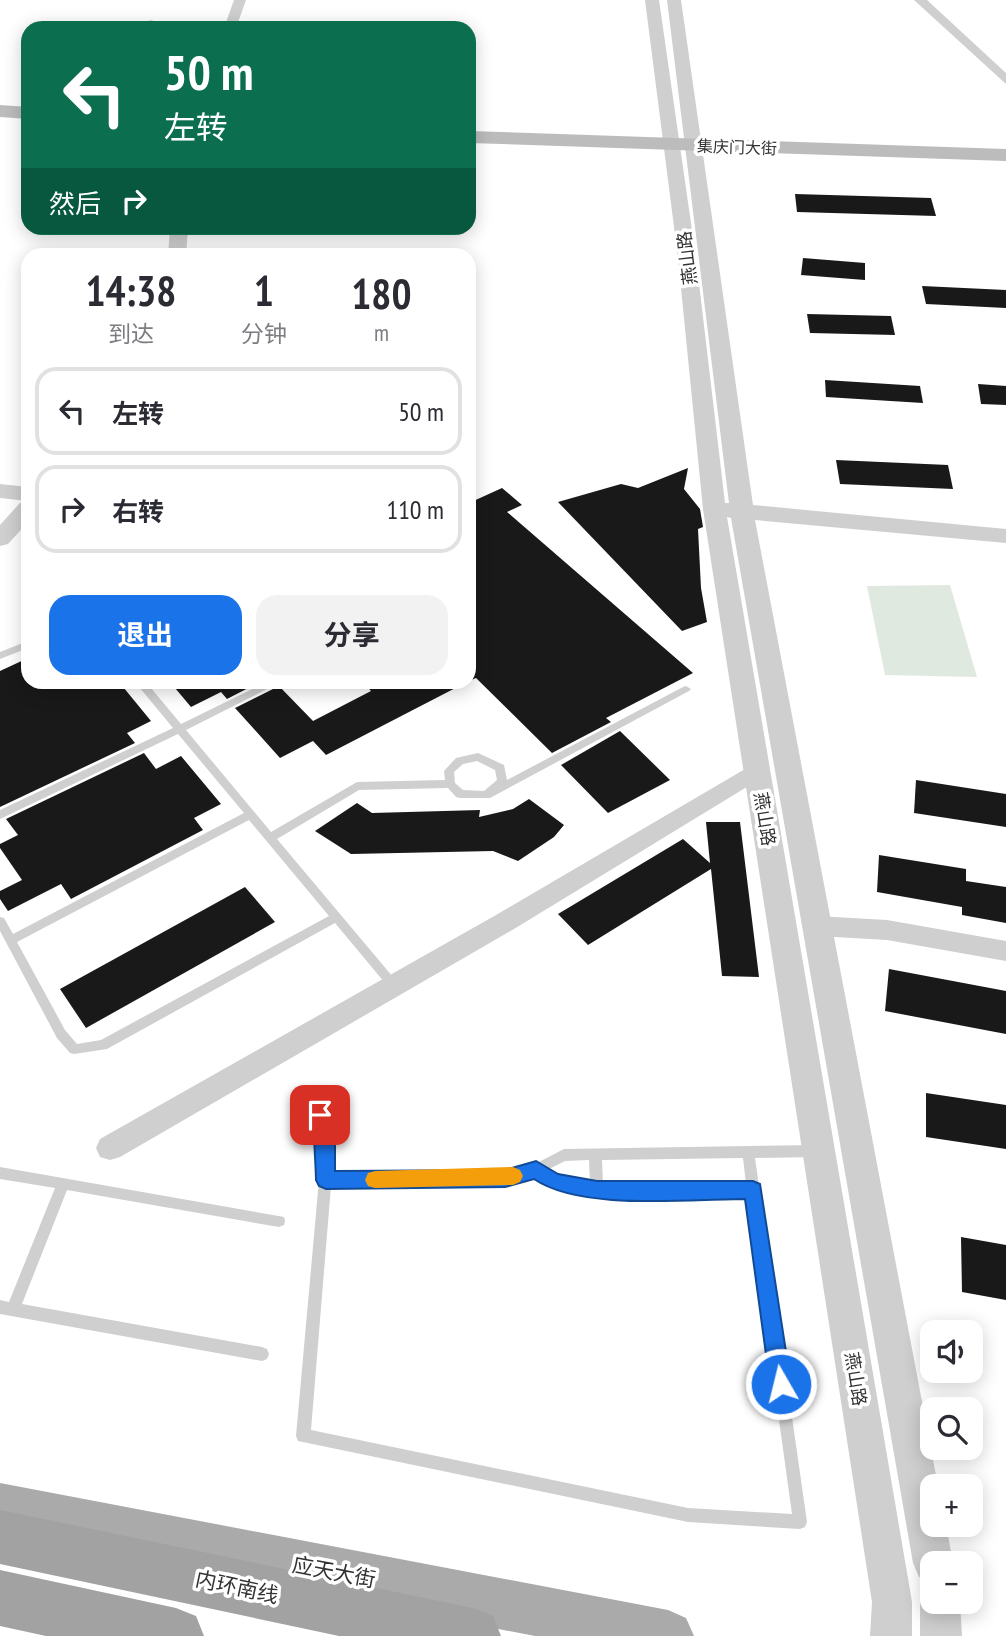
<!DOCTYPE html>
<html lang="zh">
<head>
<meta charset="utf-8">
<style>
	body { margin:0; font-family:"PT Sans Narrow","Noto Sans SC",sans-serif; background:#f2f2f3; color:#2b2b33; height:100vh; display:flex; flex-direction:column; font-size:26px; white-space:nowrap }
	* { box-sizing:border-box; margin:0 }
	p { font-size:23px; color:#7c7c81 }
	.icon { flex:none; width:38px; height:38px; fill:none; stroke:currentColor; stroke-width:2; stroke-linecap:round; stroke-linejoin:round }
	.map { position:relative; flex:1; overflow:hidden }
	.drawer { position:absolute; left:21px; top:248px; width:455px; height:441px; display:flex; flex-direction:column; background:#fff; border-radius:21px; box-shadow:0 4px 18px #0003 }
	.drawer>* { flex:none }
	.top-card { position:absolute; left:21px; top:21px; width:455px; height:214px; border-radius:21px; box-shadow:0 4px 18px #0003; background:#0b6e4f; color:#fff; overflow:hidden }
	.buttons { position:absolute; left:920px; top:1320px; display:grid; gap:14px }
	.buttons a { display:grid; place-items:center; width:63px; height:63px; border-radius:14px; background:#fff; box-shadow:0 4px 18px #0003; font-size:35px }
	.pin { position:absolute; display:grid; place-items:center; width:60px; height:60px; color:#fff; margin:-30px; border-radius:14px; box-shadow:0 4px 10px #0006 }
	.me { position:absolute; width:77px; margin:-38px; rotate:352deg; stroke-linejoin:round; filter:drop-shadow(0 0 5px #0008) }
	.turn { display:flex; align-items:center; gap:24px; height:147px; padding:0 28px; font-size:32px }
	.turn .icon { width:91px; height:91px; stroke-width:2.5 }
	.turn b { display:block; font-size:49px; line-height:60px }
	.then { display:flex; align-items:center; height:66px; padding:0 28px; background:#0003; gap:14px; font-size:26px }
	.eta { display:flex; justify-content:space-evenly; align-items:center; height:119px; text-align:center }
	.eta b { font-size:42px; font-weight:700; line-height:49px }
	.primary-button { display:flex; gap:14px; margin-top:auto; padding:14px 28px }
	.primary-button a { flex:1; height:80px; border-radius:21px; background:#1a73e8; color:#fff; font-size:28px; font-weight:700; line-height:80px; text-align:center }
	.primary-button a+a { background:#f2f2f3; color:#2b2b33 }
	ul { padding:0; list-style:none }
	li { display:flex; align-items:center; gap:21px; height:88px; margin:0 14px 10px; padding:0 14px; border:4px solid #e1e1e2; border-radius:21px }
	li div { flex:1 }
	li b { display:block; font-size:26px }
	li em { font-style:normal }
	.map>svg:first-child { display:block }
	.green { fill:#e0e9df }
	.building { fill:#191919 }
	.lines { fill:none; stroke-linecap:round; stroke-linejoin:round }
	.service { fill:#cfcfcf; fill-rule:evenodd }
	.minor { fill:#cfcfcf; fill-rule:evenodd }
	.tertiary { fill:#cfcfcf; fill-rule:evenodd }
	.secondary { fill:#bcbcbc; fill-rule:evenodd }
	.primary { fill:#aaa; fill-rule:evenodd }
	.trunk { fill:#a2a2a2; fill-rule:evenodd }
	.route { fill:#1a73e8; stroke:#114b97; stroke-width:2 }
	.slow { fill:#f59e0b }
	.labels { text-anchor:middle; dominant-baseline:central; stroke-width:7; stroke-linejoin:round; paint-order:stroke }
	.far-street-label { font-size:16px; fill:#323232; stroke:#fff }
	.street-label { font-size:18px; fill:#323232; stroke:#fff }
	.near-street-label { font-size:21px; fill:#323232; stroke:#fff }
</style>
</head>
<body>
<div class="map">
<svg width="1006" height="1636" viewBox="0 0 1006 1636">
	<rect width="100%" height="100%" fill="#fff"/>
	<polygon class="green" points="950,585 977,677 885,675 867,586"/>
	<g class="building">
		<polygon points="795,194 931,198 936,216 797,212"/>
		<polygon points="803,258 865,263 865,280 801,275"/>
		<polygon points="922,286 1006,290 1006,308 926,304"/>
		<polygon points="807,314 891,316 895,335 810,333"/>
		<polygon points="825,380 920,386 923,403 826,397"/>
		<polygon points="978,384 1006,386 1006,405 981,404"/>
		<polygon points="836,460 948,465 953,489 840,484"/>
		<polygon points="688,468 684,489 700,509 703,527 698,529 701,588 707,622 682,631 558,502 621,484 638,488"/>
		<polygon points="502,488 522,505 507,512 693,673 606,718 611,722 552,753 476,678 469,681 469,503"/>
		<polygon points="28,658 28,682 119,682 151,721 127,733 135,743 0,807 0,671"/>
		<polygon points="170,682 260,682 227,699 221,692 191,707"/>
		<polygon points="363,682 467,682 326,755 313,741 280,758 235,708 279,686 313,721 371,691"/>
		<polygon points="620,731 670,780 608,813 561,765"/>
		<polygon points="144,753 156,769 181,756 221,804 194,818 203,830 71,899 61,884 8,911 0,899 0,891 22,880 0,848 0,844 18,835 6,819"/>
		<polygon points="916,780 1006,794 1006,827 914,813"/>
		<polygon points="529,799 564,825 554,837 518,861 493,851 351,854 315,831 357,803 372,813 480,810 479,817 513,809"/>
		<polygon points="706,822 740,822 759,977 722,976 711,869 588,945 558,914 683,839 710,863"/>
		<polygon points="879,855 966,869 966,881 1006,887 1006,923 962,915 962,907 877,892"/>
		<polygon points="245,887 275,922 86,1028 60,989"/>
		<polygon points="889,969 1006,991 1006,1034 885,1011"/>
		<polygon points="926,1093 1006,1105 1006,1149 926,1137"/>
		<polygon points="961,1237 1006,1245 1006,1300 962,1292"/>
	</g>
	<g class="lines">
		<g class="service">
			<polygon points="150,20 159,22 231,22 234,24 231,26 165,25 165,28 159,28 159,26 151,24 144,28 137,28"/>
			<polygon points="28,641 28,648 0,659 0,652"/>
			<path d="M135,682H146L181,724L267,682H281L186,730L271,832L357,782L445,780L444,771L456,758L478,753L504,765L507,780L683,687L686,686L691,689L689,691L490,798H460L456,797L448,788L359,790L277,839L398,983L400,986L398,989L394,991L390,989L335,923L107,1049L74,1054L70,1053L57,1038L0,931V917L4,918L13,934L244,813L178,734L0,819V810L173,728ZM477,761L495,770L497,780L484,791L463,790L455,783L454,772L463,764ZM249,820L329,916L101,1040L77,1044L65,1030L17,942Z"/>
			<path d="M320,1110L324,1111C332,1131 331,1153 331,1174L505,1173L533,1165L564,1149L816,1145L820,1147L822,1151L820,1155L816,1157L755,1158L807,1522L805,1527L800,1529L688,1522L298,1441L296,1436L319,1180V1137L314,1115L316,1111ZM743,1158L746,1184H603L602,1160ZM589,1160L590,1183L557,1177L547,1170L565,1161ZM535,1176L554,1188L597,1196H748L792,1514L688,1508L311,1430L331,1186L505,1185Z"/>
			<polygon points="0,1167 284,1217 285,1221 284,1225 279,1227 67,1190 22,1304 262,1347 267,1349 269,1354 267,1359 262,1361 0,1314 0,1300 9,1302 55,1188 0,1179"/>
		</g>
		<g class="minor">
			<polygon points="234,0 246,0 236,28 224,28"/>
			<polygon points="914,0 927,0 1006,73 1006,84"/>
			<polygon points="757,762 765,764 768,770 765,776 514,929 120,1157 110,1160 100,1157 96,1148 100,1139 496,915"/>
			<polygon points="817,916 887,920 1006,941 1006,961 887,940 817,936 808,933 805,926 808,919"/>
		</g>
		<g class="tertiary">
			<polygon points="645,0 659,0 696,258 725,503 729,503 667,0 681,0 753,505 1006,529 1006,543 755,520 938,1486 933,1486 933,1524 946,1524 953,1563 933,1563 933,1583 919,1577 913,1563 731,518 727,517 912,1602 912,1636 870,1636 872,1602 703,509 678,258"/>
			<polygon points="170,228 188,228 186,256 168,256"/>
			<polygon points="0,484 28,487 28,522 8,544 0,546 0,525 20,503 28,501 0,498"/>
			<polygon points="933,1584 933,1601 960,1601 962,1636 920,1636 920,1601 926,1587"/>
		</g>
		<g class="secondary">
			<polygon points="0,105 28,107 28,119 0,117"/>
			<polygon points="469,131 1006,149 1006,161 469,143"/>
		</g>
		<polygon class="primary" points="0,1483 668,1610 686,1618 694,1636 535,1636 0,1533"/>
		<g class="trunk">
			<polygon points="0,1510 473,1608 493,1616 501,1636 339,1636 0,1564"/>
			<polygon points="0,1570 176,1608 196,1616 204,1636 46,1636 0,1626"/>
		</g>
	</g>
	<path class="route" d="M320,1107L327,1109L335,1138V1171L505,1170L536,1161L558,1174L597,1181H753L760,1184L791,1384L788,1391L781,1394L773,1391L770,1384L745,1199C687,1199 581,1211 534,1179L505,1187L326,1189L319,1186L316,1180C316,1169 312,1113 314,1109Z"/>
	<polygon class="slow" points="513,1167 520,1170 523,1176 520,1182 513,1185 375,1188 368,1186 365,1180 368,1173 375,1171"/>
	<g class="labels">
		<g class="far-street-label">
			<text transform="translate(737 147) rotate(2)">集庆门大街</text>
		</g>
		<g class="street-label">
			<text transform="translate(687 258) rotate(-97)">燕山路</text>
			<text transform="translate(765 819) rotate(81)">燕山路</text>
			<text transform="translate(856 1379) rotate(81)">燕山路</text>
		</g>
		<g class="near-street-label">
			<text transform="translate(334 1572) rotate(11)">应天大街</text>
			<text transform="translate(237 1587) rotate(12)">内环南线</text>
		</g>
	</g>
</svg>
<div class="buttons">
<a><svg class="icon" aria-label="sound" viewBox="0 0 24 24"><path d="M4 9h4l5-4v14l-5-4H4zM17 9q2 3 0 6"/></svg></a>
<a><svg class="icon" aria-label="search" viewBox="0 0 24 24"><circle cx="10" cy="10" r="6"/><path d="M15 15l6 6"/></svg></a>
<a>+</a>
<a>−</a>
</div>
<div class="pin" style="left:320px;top:1115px;background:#d93025"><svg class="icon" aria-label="arrive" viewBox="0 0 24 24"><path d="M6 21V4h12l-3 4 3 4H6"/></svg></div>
<svg class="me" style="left:781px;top:1384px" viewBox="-20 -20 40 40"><circle r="17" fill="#1a73e8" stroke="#fff" stroke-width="3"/><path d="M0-11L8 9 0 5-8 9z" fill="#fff"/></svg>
<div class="top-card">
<div class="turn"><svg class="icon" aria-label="left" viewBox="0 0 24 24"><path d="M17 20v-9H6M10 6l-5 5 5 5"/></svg><div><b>50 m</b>左转</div></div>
<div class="then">然后<svg class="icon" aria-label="right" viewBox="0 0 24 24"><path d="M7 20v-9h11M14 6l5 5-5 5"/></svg></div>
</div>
<section class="drawer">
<div class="eta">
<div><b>14:38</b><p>到达</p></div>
<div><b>1</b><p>分钟</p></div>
<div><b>180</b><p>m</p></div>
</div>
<ul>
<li><svg class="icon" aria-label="left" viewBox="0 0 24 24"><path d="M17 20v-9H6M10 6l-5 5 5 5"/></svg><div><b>左转</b></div><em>50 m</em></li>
<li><svg class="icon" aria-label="right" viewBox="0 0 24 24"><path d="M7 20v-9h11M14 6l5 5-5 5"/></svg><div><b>右转</b></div><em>110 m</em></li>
</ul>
<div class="primary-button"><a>退出</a><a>分享</a></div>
</section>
</div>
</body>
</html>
